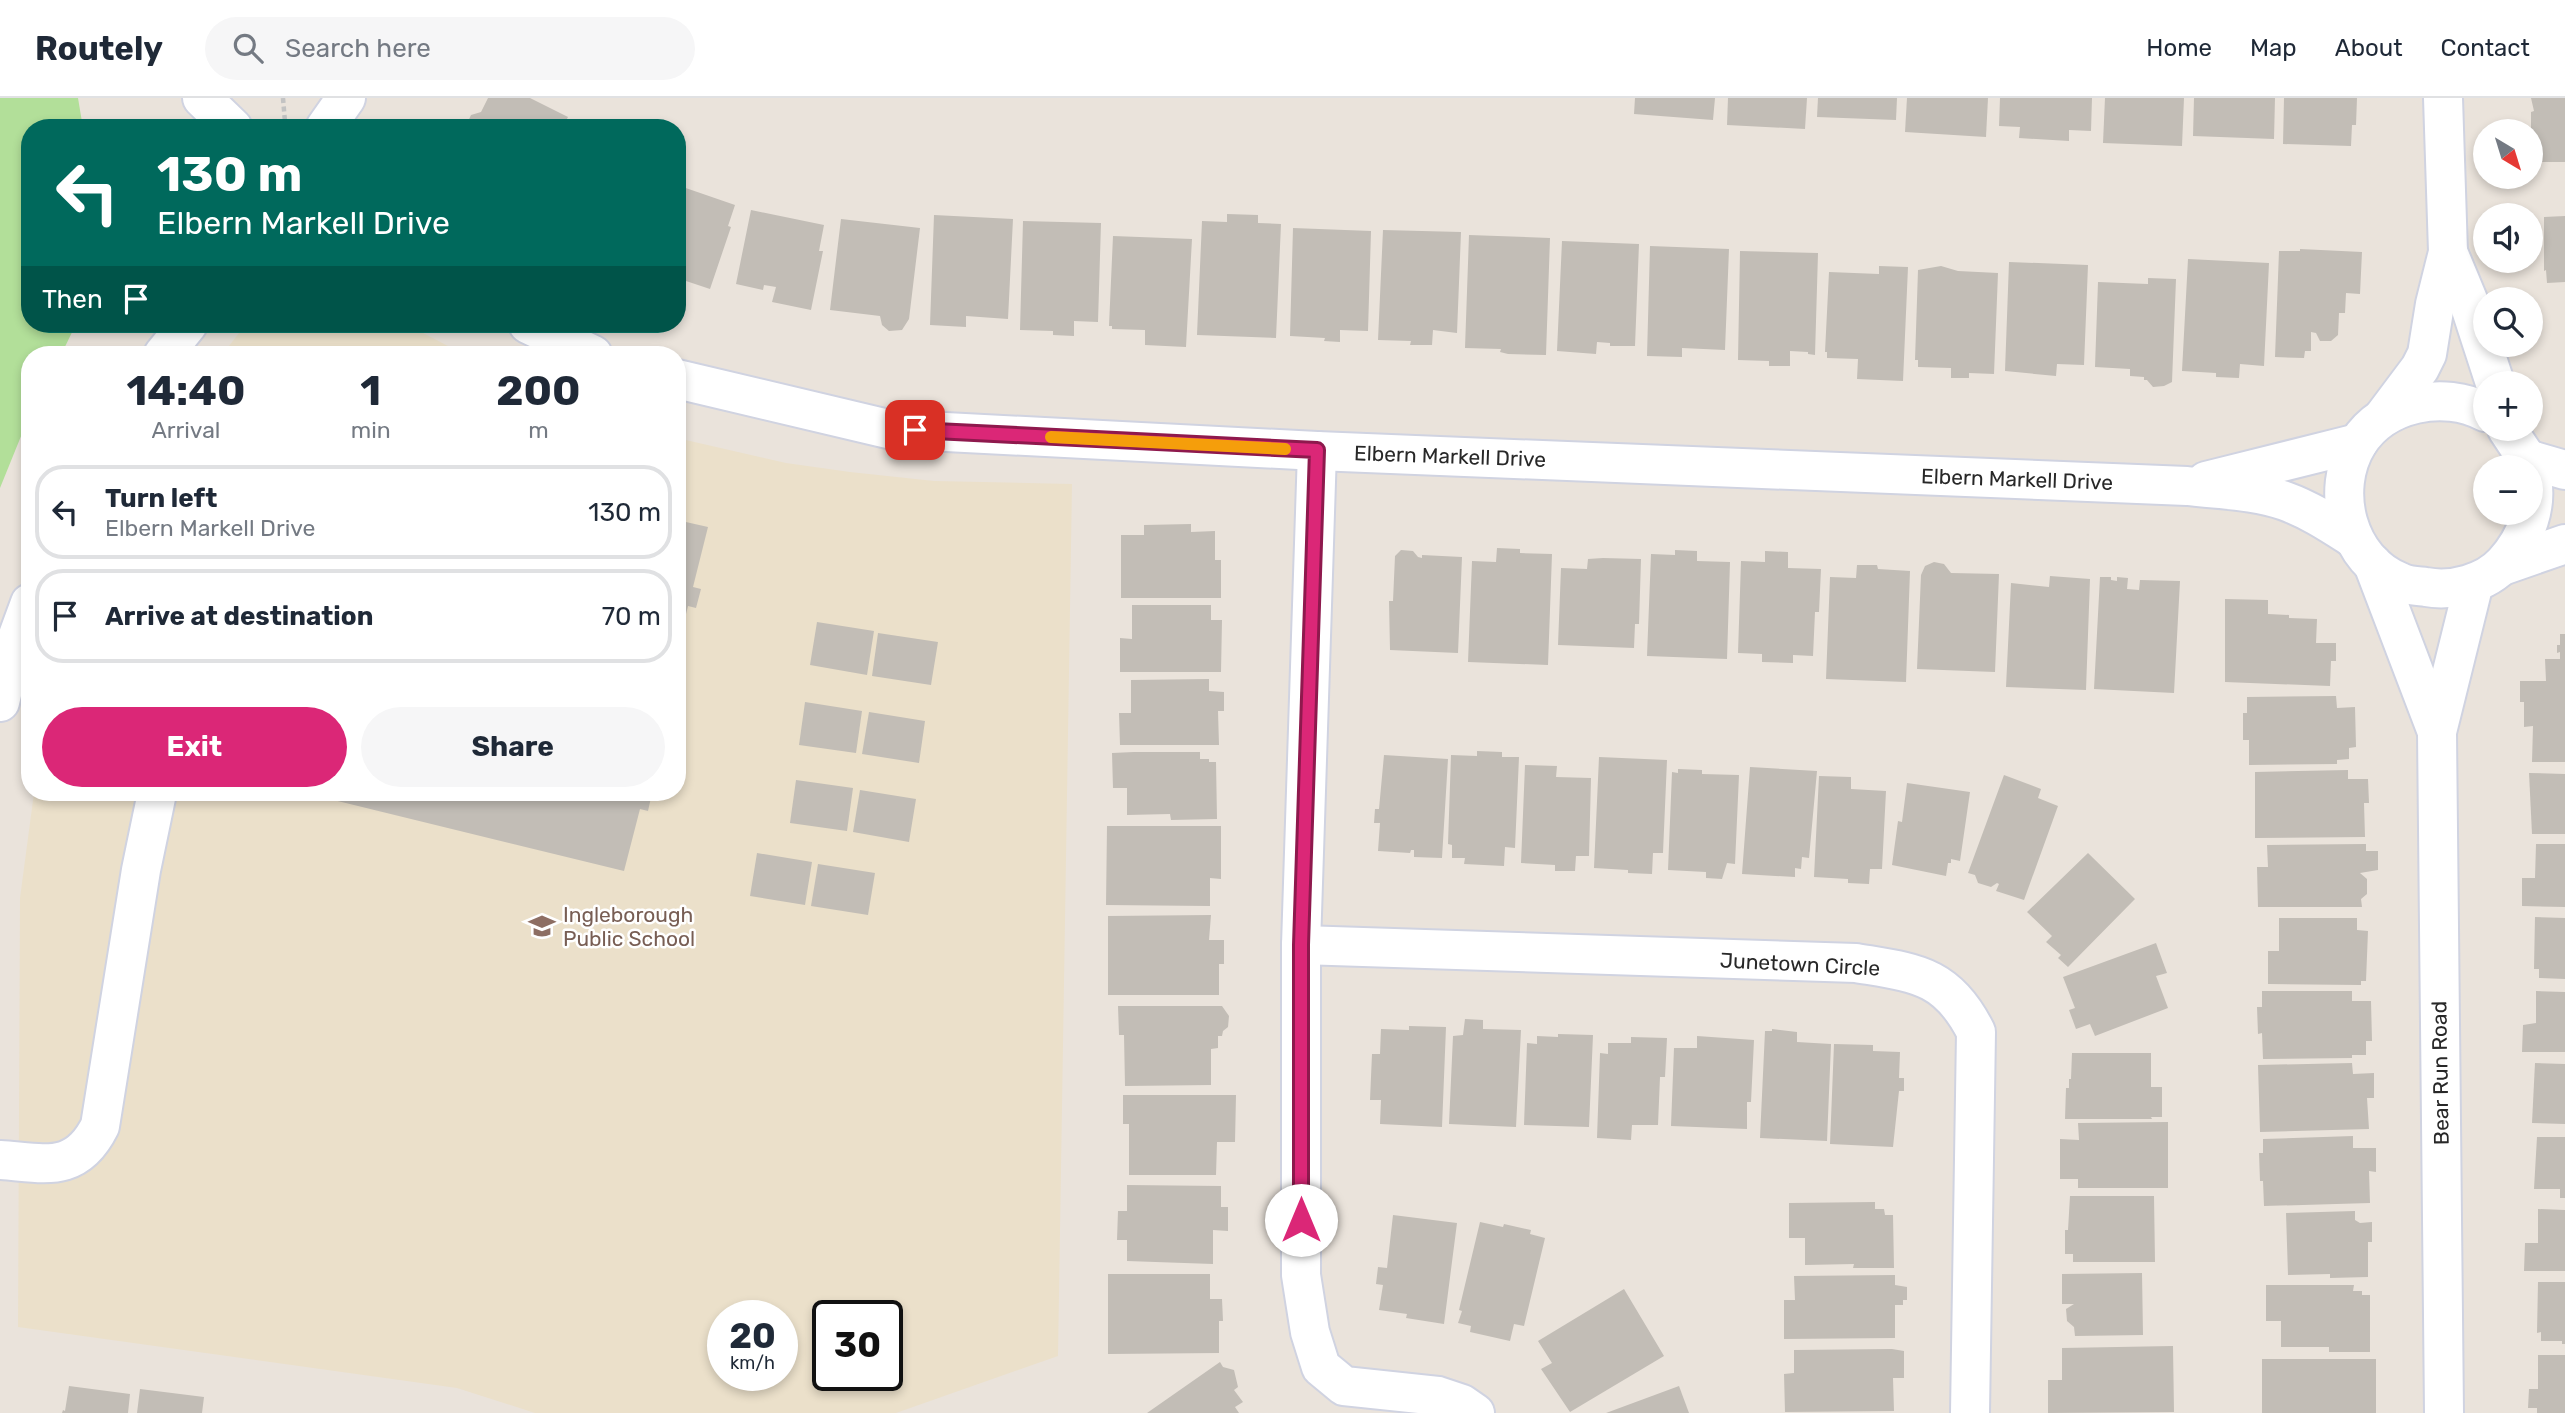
<!DOCTYPE html>
<html lang="en">
<head>
<meta charset="utf-8">
<style>
	body { margin:0; font-family:Rubik,sans-serif; background:#f6f6f7; color:#1f2937; height:100vh; display:flex; flex-direction:column; font-size:26px; white-space:nowrap }
	* { box-sizing:border-box; margin:0 }
	p { font-size:23px; color:#747a83 }
	.icon { flex:none; width:38px; height:38px; fill:none; stroke:currentColor; stroke-width:2; stroke-linecap:round; stroke-linejoin:round }
	.map { position:relative; flex:1; overflow:hidden }
	.side { position:absolute; left:21px; top:248px; width:665px; height:455px; display:flex; flex-direction:column; background:#fff; border-radius:28px; box-shadow:0 4px 10px #0003 }
	.side>* { flex:none }
	.guide { position:absolute; left:21px; top:21px; width:665px; height:214px; border-radius:28px; box-shadow:0 4px 10px #0003; background:#00695c; color:#fff; overflow:hidden }
	.needle { width:46px; rotate:142deg }
	.controls { position:absolute; left:2473px; top:21px; display:grid; gap:14px }
	.controls a { display:grid; place-items:center; width:70px; height:70px; border-radius:50%; background:#fff; box-shadow:0 4px 10px #0003; font-size:35px }
	.speed { position:absolute; left:707px; top:1202px; display:flex; gap:14px; font-size:35px; font-weight:700; text-align:center }
	.speed>* { display:grid; place-content:center; width:91px; height:91px; border-radius:50%; background:#fff; box-shadow:0 4px 10px #0003; line-height:1 }
	.speed small { font-size:18px; font-weight:400 }
	.speed .limit { border:4px solid #111; border-radius:10px; background:#fff; color:#111 }
	.pin { position:absolute; display:grid; place-items:center; width:60px; height:60px; color:#fff; margin:-30px; border-radius:14px; box-shadow:0 4px 10px #0006 }
	.me { position:absolute; width:77px; margin:-38px; rotate:0deg; stroke-linejoin:round; filter:drop-shadow(0 0 5px #0008) }
	.turn { display:flex; align-items:center; gap:24px; height:147px; padding:0 21px; font-size:32px }
	.turn .icon { width:91px; height:91px; stroke-width:2.5 }
	.turn b { display:block; font-size:49px; line-height:60px }
	.then { display:flex; align-items:center; height:66px; padding:0 21px; background:#0003; gap:14px; font-size:26px }
	.eta { display:flex; justify-content:space-evenly; align-items:center; height:119px; text-align:center }
	.eta b { font-size:42px; font-weight:700; line-height:49px }
	.button { display:flex; gap:14px; margin-top:auto; padding:14px 21px }
	.button a { flex:1; height:80px; border-radius:42px; background:#db2777; color:#fff; font-size:28px; font-weight:700; line-height:80px; text-align:center }
	.button a+a { background:#f6f6f7; color:#1f2937 }
	ul { padding:0; list-style:none }
	li { display:flex; align-items:center; gap:21px; height:94px; margin:0 14px 10px; padding:0 7px; border:4px solid #e0e1e3; border-radius:28px }
	li div { flex:1 }
	li b { display:block; font-size:26px }
	li em { font-style:normal }
	header { display:flex; align-items:center; gap:42px; box-sizing:border-box; height:98px; padding:0 35px; background:#fff; border-bottom:2px solid #e0e1e3 }
	header strong { font-size:33px }
	nav { display:flex; gap:38px; margin-inline-start:auto; font-size:24px }
	.search { width:490px; height:63px; background:#f6f6f7; display:flex; align-items:center; gap:18px; box-sizing:border-box; padding:0 24px; border-radius:38px; color:#747a83; font-size:26px }
	.map>svg:first-child { display:block }
	.education { fill:#ebe0ca; fill-rule:evenodd }
	.green { fill:#b2df99 }
	.building { fill:#c2bdb6 }
	.lines { fill:none; stroke-linecap:round; stroke-linejoin:round }
	.minor-casing { stroke:#d0d3e1; stroke-width:42 }
	.path { stroke:#c3c3c3; stroke-width:4.5; stroke-dasharray:5 3.5; stroke-linecap:butt }
	.minor { stroke:#fff; stroke-width:38 }
	.route-casing { stroke:#8e194d; stroke-width:18 }
	.route { stroke:#db2777; stroke-width:12 }
	.slow { stroke:#f59e0b; stroke-width:12 }
	.labels { text-anchor:middle; dominant-baseline:central; stroke-width:5; stroke-linejoin:round; paint-order:stroke }
	.street-label { font-size:21px; fill:#282828; stroke:#fff }
	.education-label { font-size:21px; fill:#785e54; stroke:#fff; text-anchor:start }
</style>
</head>
<body>
<header>
<strong>Routely</strong>
<div class="search"><svg class="icon" aria-label="search" viewBox="0 0 24 24"><circle cx="10" cy="10" r="6"/><path d="M15 15l6 6"/></svg>Search here</div>
<nav><a>Home</a><a>Map</a><a>About</a><a>Contact</a></nav>
</header>
<div class="map">
<svg width="2565" height="1315" viewBox="0 0 2565 1315">
	<rect width="100%" height="100%" fill="#eae3db"/>
	<g class="education">
		<polygon points="246,226 406,226 465,257 222,257"/>
		<path d="M677,340L786,365L850,374L934,383L1072,386L1058,1258L896,1315H535L457,1290L18,1229L20,800L34,695H677ZM723,1218H782V1278H723ZM828,1218H887V1278H828Z"/>
	</g>
	<polygon class="green" points="0,0 78,0 83,30 30,30 30,226 76,226 61,257 30,257 30,316 0,390"/>
	<g class="building">
		<polygon points="488,0 530,0 568,19 562,30 465,30 471,17 481,14"/>
		<polygon points="1635,0 1715,0 1713,22 1634,16"/>
		<polygon points="1728,0 1807,0 1805,31 1727,27"/>
		<polygon points="1818,0 1897,0 1896,22 1817,19"/>
		<polygon points="1907,0 1988,0 1986,39 1905,34"/>
		<polygon points="2000,0 2092,0 2091,33 2069,32 2069,43 2019,40 2020,29 1999,28"/>
		<polygon points="2105,0 2184,0 2182,48 2103,45"/>
		<polygon points="2194,0 2275,0 2274,41 2193,38"/>
		<polygon points="2284,0 2357,0 2356,27 2352,27 2351,48 2283,46"/>
		<polygon points="2531,0 2565,0 2565,64 2535,64 2535,42 2531,42 2531,14 2534,13"/>
		<polygon points="677,87 735,107 728,128 731,129 710,191 677,180"/>
		<polygon points="751,112 824,127 819,153 823,153 811,212 772,204 776,189 764,187 763,192 736,186"/>
		<polygon points="1227,116 1258,117 1258,125 1281,126 1276,240 1197,237 1202,123 1227,124"/>
		<polygon points="934,117 1013,121 1008,221 966,218 966,229 930,227"/>
		<polygon points="2565,118 2565,184 2547,185 2546,172 2544,173 2544,119"/>
		<polygon points="841,121 920,130 909,221 902,232 889,233 882,227 880,218 830,212"/>
		<polygon points="1023,123 1101,125 1098,224 1074,223 1074,238 1053,237 1053,233 1020,232"/>
		<polygon points="1293,130 1371,133 1368,233 1340,232 1340,244 1324,243 1325,240 1290,238"/>
		<polygon points="1383,132 1461,134 1457,235 1433,232 1432,247 1410,247 1411,243 1378,242"/>
		<polygon points="1469,137 1550,140 1546,257 1508,256 1500,254 1501,251 1465,250"/>
		<polygon points="1113,138 1192,141 1186,249 1145,247 1145,232 1112,231 1112,228 1109,228"/>
		<polygon points="1562,143 1639,146 1635,248 1610,248 1610,245 1597,244 1596,256 1557,253"/>
		<polygon points="1650,148 1729,151 1725,252 1682,250 1682,259 1647,258"/>
		<polygon points="2300,151 2362,154 2360,196 2346,195 2345,215 2339,215 2338,237 2331,243 2320,243 2316,235 2311,234 2311,253 2305,253 2304,260 2275,259 2279,153 2300,153"/>
		<polygon points="1740,153 1818,155 1815,257 1808,256 1808,254 1790,253 1790,268 1769,268 1769,263 1738,262"/>
		<polygon points="2188,161 2269,165 2264,268 2240,266 2239,280 2216,279 2216,275 2182,273"/>
		<polygon points="2009,164 2088,167 2084,267 2057,266 2056,278 2005,273"/>
		<polygon points="1879,168 1908,169 1903,283 1857,281 1858,261 1827,260 1827,254 1825,254 1829,174 1879,176"/>
		<polygon points="1941,168 1958,173 1998,175 1994,276 1969,275 1969,280 1951,280 1951,270 1918,269 1918,262 1915,262 1918,172"/>
		<polygon points="2148,180 2176,181 2172,284 2164,288 2153,289 2147,282 2144,282 2144,279 2130,278 2130,271 2095,269 2098,184 2148,186"/>
		<polygon points="677,422 708,429 693,489 701,491 696,510 688,508 678,549"/>
		<polygon points="1191,426 1191,434 1215,433 1215,462 1221,462 1221,500 1121,500 1121,437 1144,437 1144,427"/>
		<polygon points="1497,450 1520,451 1520,455 1552,456 1548,567 1468,564 1472,463 1496,464"/>
		<polygon points="1401,452 1413,453 1418,459 1422,460 1422,457 1462,459 1458,555 1390,552 1389,503 1393,503 1395,458"/>
		<polygon points="1675,452 1697,453 1697,463 1730,464 1727,561 1647,558 1651,456 1675,457"/>
		<polygon points="1765,453 1788,454 1788,470 1821,471 1819,514 1815,514 1813,558 1793,557 1793,565 1762,564 1762,556 1738,555 1741,463 1765,464"/>
		<polygon points="1603,460 1641,461 1639,526 1635,526 1634,550 1558,547 1561,470 1587,471 1588,461"/>
		<polygon points="1934,464 1944,466 1951,475 1999,476 1995,574 1917,571 1921,477 1925,468"/>
		<polygon points="1857,467 1877,467 1878,471 1910,473 1906,584 1826,581 1830,479 1856,480"/>
		<polygon points="2050,478 2090,481 2086,592 2006,589 2011,485 2049,489"/>
		<polygon points="2100,479 2111,479 2111,482 2117,483 2117,479 2128,480 2127,491 2139,492 2140,482 2180,483 2174,595 2094,591"/>
		<polygon points="2225,501 2268,502 2268,516 2289,517 2289,520 2317,521 2316,545 2336,545 2336,563 2331,563 2330,588 2225,584"/>
		<polygon points="1132,507 1211,507 1211,522 1222,522 1221,574 1120,574 1120,540 1132,541"/>
		<polygon points="817,524 874,533 867,577 810,567"/>
		<polygon points="878,535 938,544 931,587 872,578"/>
		<polygon points="2560,536 2565,536 2565,664 2532,664 2533,628 2524,629 2524,604 2520,604 2520,583 2546,583 2545,561 2560,561 2560,554 2557,555 2557,547 2560,547"/>
		<polygon points="1209,581 1209,593 1224,594 1224,613 1218,613 1219,647 1120,647 1119,615 1131,615 1131,582"/>
		<polygon points="2336,598 2337,610 2355,609 2356,649 2349,650 2349,661 2337,662 2337,666 2249,667 2249,642 2243,642 2243,615 2247,615 2247,599"/>
		<polygon points="805,604 862,613 856,655 799,647"/>
		<polygon points="869,614 925,623 919,665 862,656"/>
		<polygon points="1477,653 1502,654 1502,659 1519,659 1515,750 1505,749 1504,768 1464,766 1465,760 1452,760 1452,747 1448,746 1451,657 1477,658"/>
		<polygon points="1134,654 1200,654 1200,661 1209,661 1209,664 1216,664 1217,721 1171,722 1170,716 1127,717 1127,690 1113,690 1112,655"/>
		<polygon points="1384,657 1448,661 1442,760 1414,759 1414,752 1411,752 1410,755 1378,753 1380,725 1374,725 1375,711 1379,711"/>
		<polygon points="1599,659 1667,662 1663,755 1653,755 1652,776 1628,775 1628,772 1594,770"/>
		<polygon points="1525,667 1557,668 1556,679 1591,680 1589,758 1576,758 1575,773 1555,773 1555,767 1521,765"/>
		<polygon points="1750,669 1817,673 1809,760 1802,759 1801,771 1795,770 1795,779 1742,776"/>
		<polygon points="1678,671 1702,672 1702,676 1739,677 1735,766 1727,765 1722,781 1706,780 1706,774 1668,772 1672,674 1678,675"/>
		<polygon points="2348,672 2348,681 2368,681 2369,705 2364,705 2365,739 2255,740 2255,674"/>
		<polygon points="2529,675 2565,676 2565,736 2532,736"/>
		<polygon points="2004,677 2041,691 2038,700 2058,708 2024,802 1996,793 1999,786 1997,785 1991,789 1978,785 1975,777 1968,775"/>
		<polygon points="1819,678 1851,679 1851,691 1886,693 1882,771 1870,771 1869,786 1848,785 1848,781 1814,779"/>
		<polygon points="796,682 853,690 847,733 790,725"/>
		<polygon points="1907,685 1970,694 1960,763 1951,761 1951,765 1948,765 1946,778 1892,767 1898,723 1902,724"/>
		<polygon points="860,692 916,701 909,744 853,734"/>
		<polygon points="305,695 652,695 648,713 640,711 624,773"/>
		<polygon points="1107,728 1221,728 1221,781 1210,780 1210,808 1106,807"/>
		<polygon points="2366,746 2366,753 2378,753 2378,772 2360,775 2367,781 2367,796 2361,801 2362,809 2258,809 2257,769 2268,769 2267,747"/>
		<polygon points="2536,746 2565,746 2565,809 2522,808 2522,780 2535,780"/>
		<polygon points="757,755 812,764 805,807 750,798"/>
		<polygon points="2088,755 2135,801 2068,869 2058,860 2061,857 2046,844 2052,838 2027,814"/>
		<polygon points="818,766 875,775 868,817 811,808"/>
		<polygon points="1211,817 1209,842 1224,842 1224,866 1219,866 1219,897 1108,897 1108,818"/>
		<polygon points="2535,819 2565,820 2565,881 2539,880 2539,871 2534,871"/>
		<polygon points="2279,820 2357,820 2357,832 2368,833 2366,883 2361,883 2361,887 2268,886 2268,853 2279,853"/>
		<polygon points="2156,845 2167,875 2156,878 2168,910 2095,938 2090,926 2076,931 2069,912 2075,910 2063,879"/>
		<polygon points="2262,893 2352,893 2352,903 2371,903 2372,943 2366,943 2366,957 2352,957 2352,960 2263,961 2262,935 2258,936 2257,909 2262,909"/>
		<polygon points="2536,893 2565,894 2565,954 2522,954 2523,927 2536,925"/>
		<polygon points="1118,908 1222,908 1229,918 1228,929 1223,933 1222,938 1218,938 1218,950 1211,951 1211,987 1125,988 1124,937 1119,937"/>
		<polygon points="1465,921 1483,922 1483,931 1521,932 1516,1029 1449,1026 1453,938 1463,937"/>
		<polygon points="1409,928 1446,929 1442,1029 1380,1026 1381,1002 1370,1002 1372,956 1380,956 1381,931 1409,932"/>
		<polygon points="1772,931 1797,934 1797,944 1831,946 1827,1043 1760,1040 1765,933 1772,933"/>
		<polygon points="1558,936 1593,937 1589,1029 1524,1027 1527,945 1537,946 1537,938 1558,939"/>
		<polygon points="1697,938 1754,942 1751,1004 1747,1004 1747,1031 1671,1028 1674,950 1697,950"/>
		<polygon points="1631,939 1667,940 1665,979 1660,979 1658,1027 1632,1027 1631,1042 1597,1040 1600,955 1608,956 1608,945 1631,945"/>
		<polygon points="1834,946 1873,947 1873,953 1900,954 1899,980 1904,980 1904,993 1899,993 1893,1049 1830,1046"/>
		<polygon points="2072,955 2151,955 2151,989 2162,989 2162,1019 2151,1019 2152,1021 2065,1021 2066,990 2069,990 2069,981 2071,981"/>
		<polygon points="2352,965 2353,976 2374,975 2374,1000 2367,1000 2369,1031 2260,1034 2258,967"/>
		<polygon points="2535,965 2565,966 2565,1026 2532,1025"/>
		<polygon points="1123,997 1236,997 1235,1044 1217,1044 1216,1077 1129,1077 1129,1026 1123,1026"/>
		<polygon points="2168,1024 2168,1090 2078,1090 2078,1081 2060,1081 2060,1041 2079,1042 2078,1025"/>
		<polygon points="2353,1038 2353,1050 2376,1050 2376,1074 2369,1073 2370,1105 2264,1108 2263,1083 2260,1083 2259,1055 2263,1055 2263,1041"/>
		<polygon points="2537,1039 2565,1039 2565,1100 2560,1100 2560,1091 2534,1091"/>
		<polygon points="1127,1087 1221,1088 1221,1109 1228,1109 1228,1133 1213,1132 1213,1166 1127,1163 1127,1142 1117,1142 1118,1113 1127,1113"/>
		<polygon points="2070,1098 2154,1098 2155,1164 2073,1164 2073,1156 2065,1156 2065,1132 2068,1132"/>
		<polygon points="1875,1104 1875,1111 1884,1111 1885,1117 1893,1117 1894,1170 1853,1170 1854,1166 1805,1167 1805,1140 1789,1140 1789,1105"/>
		<polygon points="2538,1111 2565,1112 2565,1173 2524,1173 2525,1145 2538,1145"/>
		<polygon points="2355,1113 2355,1122 2360,1125 2372,1124 2372,1144 2368,1144 2368,1179 2330,1180 2330,1176 2288,1177 2286,1115"/>
		<polygon points="1393,1117 1457,1125 1444,1226 1406,1220 1407,1216 1379,1212 1383,1187 1376,1186 1378,1169 1387,1170"/>
		<polygon points="1480,1124 1503,1129 1504,1126 1531,1132 1530,1136 1545,1140 1524,1228 1514,1226 1510,1243 1470,1234 1471,1228 1458,1225 1462,1213 1459,1212"/>
		<polygon points="2142,1175 2143,1237 2075,1238 2074,1229 2067,1223 2066,1211 2074,1206 2062,1206 2062,1176"/>
		<polygon points="1108,1176 1210,1176 1210,1201 1222,1201 1223,1223 1219,1223 1219,1255 1108,1256"/>
		<polygon points="1895,1177 1895,1187 1907,1189 1907,1202 1903,1202 1903,1207 1895,1207 1895,1240 1784,1241 1784,1202 1795,1202 1794,1178"/>
		<polygon points="2538,1184 2565,1184 2565,1246 2562,1246 2562,1243 2541,1243 2541,1234 2537,1235"/>
		<polygon points="2266,1187 2354,1187 2353,1193 2362,1193 2362,1197 2370,1197 2370,1254 2329,1254 2329,1249 2281,1249 2281,1223 2266,1223"/>
		<polygon points="1624,1191 1664,1258 1570,1314 1541,1271 1552,1265 1538,1243"/>
		<polygon points="2173,1248 2174,1314 2048,1315 2048,1282 2062,1282 2062,1250"/>
		<polygon points="1892,1251 1904,1253 1904,1280 1893,1280 1894,1313 1785,1314 1784,1276 1794,1275 1794,1252"/>
		<polygon points="2538,1257 2565,1257 2565,1315 2537,1315 2537,1310 2528,1310 2529,1291 2538,1291"/>
		<rect x="2262" y="1261" width="114" height="54"/>
		<polygon points="1220,1264 1223,1269 1234,1272 1238,1289 1234,1292 1243,1304 1235,1309 1239,1315 1147,1315"/>
		<polygon points="69,1288 130,1296 128,1315 62,1315 63,1312 65,1313"/>
		<polygon points="1679,1288 1689,1315 1606,1315"/>
		<polygon points="140,1291 204,1299 202,1315 137,1315"/>
	</g>
	<g class="lines">
		<g class="minor-casing">
			<g id="minor">
				<polyline points="202,0 233,30"/>
				<polyline points="325,30 346,0"/>
				<polyline points="2448,154 2468,202 2495,285"/>
				<polyline points="528,226 593,257"/>
				<polyline points="163,257 188,226"/>
				<path d="M677,281L888,331L1317,353L2187,388C2219,392 2255,392 2285,403C2310,412 2331,426 2353,440"/>
				<path d="M2485,314C2444,292 2384,304 2358,345C2329,392 2347,463 2400,484C2408,488 2418,488 2426,489C2452,494 2486,485 2504,465C2526,441 2540,406 2530,373"/>
				<polyline points="2384,318 2420,270 2427,256 2435,206 2448,154 2443,0"/>
				<polyline points="2507,331 2527,361 2529,369"/>
				<polyline points="1317,353 1301,847 1301,1177 1310,1234 1321,1269 1344,1288 1438,1298 1462,1306 1475,1315"/>
				<polyline points="2527,361 2565,372"/>
				<polyline points="2206,383 2358,345"/>
				<polyline points="2373,466 2437,634"/>
				<polyline points="2502,468 2565,446"/>
				<polyline points="0,604 12,554 30,505"/>
				<path d="M1301,847L1856,865C1915,875 1947,876 1976,934L1970,1315"/>
				<path d="M0,1062C45,1065 76,1076 100,1028L141,772L157,695"/>
				<polyline points="2444,1315 2437,634 2474,485"/>
			</g>
		</g>
		<polyline class="path" points="283,0 285,24"/>
		<use href="#minor" class="minor"/>
	</g>
	<g class="lines">
		<g class="route-casing">
			<polyline id="route" points="915,332 1317,352 1301,847 1301,1122"/>
		</g>
		<use href="#route" class="route"/>
		<polyline class="slow" points="1051,339 1285,351"/>
	</g>
	<defs>
		<g id="school-bare" transform="scale(2.1)"><path d="M0-5L7-2L0 1L-7-2ZM-4 1L0 2.5L4 1V4Q0 6-4 4Z" fill="#8d6e63" stroke="#fff" stroke-width="2.5" paint-order="stroke"/></g>
	</defs>
	<g fill-rule="evenodd">
		<use href="#school-bare" x="542" y="828"/>
	</g>
	<g class="labels">
		<g class="street-label">
			<text transform="translate(1450 358) rotate(2)">Elbern Markell Drive</text>
			<text transform="translate(2017 381) rotate(2)">Elbern Markell Drive</text>
			<text transform="translate(1800 866) rotate(3)">Junetown Circle</text>
			<text transform="translate(2440 975) rotate(-91)">Bear Run Road</text>
		</g>
		<g class="education-label">
			<text x="563" y="816">Ingleborough<tspan x="563" dy="24">Public School</tspan></text>
		</g>
	</g>
</svg>
<div class="controls">
<a><svg class="needle" viewBox="-14 -14 28 28"><path d="M0-13l5 13h-10z" fill="#e53935"/><path d="M0 13l5-13h-10z" fill="#747a83"/></svg></a>
<a><svg class="icon" aria-label="sound" viewBox="0 0 24 24"><path d="M4 9h4l5-4v14l-5-4H4zM17 9q2 3 0 6"/></svg></a>
<a><svg class="icon" aria-label="search" viewBox="0 0 24 24"><circle cx="10" cy="10" r="6"/><path d="M15 15l6 6"/></svg></a>
<a>+</a>
<a>−</a>
</div>
<div class="speed"><div>20<small>km/h</small></div><div class="limit">30</div></div>
<div class="pin" style="left:915px;top:332px;background:#d93025"><svg class="icon" aria-label="arrive" viewBox="0 0 24 24"><path d="M6 21V4h12l-3 4 3 4H6"/></svg></div>
<svg class="me" style="left:1301px;top:1122px" viewBox="-20 -20 40 40"><circle r="19" fill="#fff"/><path d="M0-13L10 11 0 6-10 11z" fill="#db2777"/></svg>
<div class="guide">
<div class="turn"><svg class="icon" aria-label="left" viewBox="0 0 24 24"><path d="M17 20v-9H6M10 6l-5 5 5 5"/></svg><div><b>130 m</b>Elbern Markell Drive</div></div>
<div class="then">Then<svg class="icon" aria-label="arrive" viewBox="0 0 24 24"><path d="M6 21V4h12l-3 4 3 4H6"/></svg></div>
</div>
<section class="side">
<div class="eta">
<div><b>14:40</b><p>Arrival</p></div>
<div><b>1</b><p>min</p></div>
<div><b>200</b><p>m</p></div>
</div>
<ul>
<li><svg class="icon" aria-label="left" viewBox="0 0 24 24"><path d="M17 20v-9H6M10 6l-5 5 5 5"/></svg><div><b>Turn left</b><p>Elbern Markell Drive</p></div><em>130 m</em></li>
<li><svg class="icon" aria-label="arrive" viewBox="0 0 24 24"><path d="M6 21V4h12l-3 4 3 4H6"/></svg><div><b>Arrive at destination</b></div><em>70 m</em></li>
</ul>
<div class="button"><a>Exit</a><a>Share</a></div>
</section>
</div>
</body>
</html>
